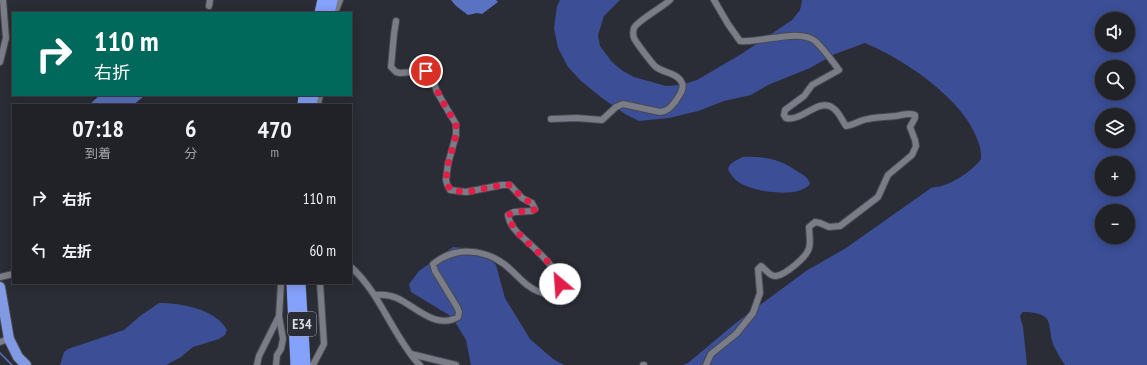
<!DOCTYPE html>
<html lang="ja">
<head>
<meta charset="utf-8">
<style>
	body { margin:0; font-family:"PT Sans Narrow","Noto Sans JP",sans-serif; background:#2d2f34; color:#f1f3f6; height:100vh; display:flex; flex-direction:column; font-size:15px; white-space:nowrap }
	* { box-sizing:border-box; margin:0 }
	p { font-size:13px; color:#a2a4a8 }
	.icon { flex:none; width:22px; height:22px; fill:none; stroke:currentColor; stroke-width:2; stroke-linecap:round; stroke-linejoin:round }
	.map { position:relative; flex:1; overflow:hidden }
	.details { position:absolute; left:12px; top:104px; width:340px; height:180px; display:flex; flex-direction:column; background:#202228; border-radius:0px; box-shadow:0 2px 10px #0003,0 0 0 1px #3d3f45 }
	.details>* { flex:none }
	.guide { position:absolute; left:12px; top:12px; width:340px; height:84px; border-radius:0px; box-shadow:0 2px 10px #0003,0 0 0 1px #3d3f45; background:#00695c; color:#fff; overflow:hidden }
	.buttons { position:absolute; left:1095px; top:12px; display:grid; gap:8px }
	.buttons a { display:grid; place-items:center; width:40px; height:40px; border-radius:50%; background:#202228; box-shadow:0 2px 10px #0003,0 0 0 1px #3d3f45; font-size:20px }
	.pin { position:absolute; display:grid; place-items:center; width:34px; height:34px; color:#fff; margin:-17px; border:2px solid #fff; border-radius:50%; box-shadow:0 1px 4px #0007 }
	.me { position:absolute; width:44px; margin:-22px; rotate:333deg; stroke-linejoin:round; filter:drop-shadow(0 0 3px #0008) }
	.turn { display:flex; align-items:center; gap:14px; height:84px; padding:0 16px; font-size:18px }
	.turn .icon { width:52px; height:52px; stroke-width:2.5 }
	.turn b { display:block; font-size:28px; line-height:34px }
	.eta { display:flex; justify-content:space-evenly; align-items:center; height:68px; text-align:center }
	.eta b { font-size:24px; font-weight:600; line-height:28px }
	ul { padding:0; list-style:none }
	li { display:flex; align-items:center; gap:12px; height:52px; padding:0 16px }
	li div { flex:1 }
	li b { display:block; font-size:15px }
	li em { font-style:normal }
	.map>svg:first-child { display:block }
	.green { fill:#3b4e96; fill-rule:evenodd }
	.water { fill:#5a72c2 }
	.lines { fill:none; stroke-linecap:round; stroke-linejoin:round }
	.stream { stroke:#5a72c2; stroke-width:1.5 }
	.minor-casing { stroke:#47494f; stroke-width:8 }
	.trunk-casing { stroke:#47494f; stroke-width:12 }
	.motorway-casing { stroke:#47494f; stroke-width:12 }
	.minor { stroke:#7a7d87; stroke-width:6 }
	.trunk { stroke:#829ae4; stroke-width:10 }
	.motorway { stroke:#84a1fc; stroke-width:11 }
	.route { stroke:#e11d48; stroke-width:7; stroke-dasharray:0 12.6 }
	.labels { text-anchor:middle; dominant-baseline:central; stroke-width:4; stroke-linejoin:round; paint-order:stroke }
	.shield { fill:#2a2d35; stroke:#a6a8ae; stroke-width:1 }
	.shield-label { font-size:14px; font-weight:bold; fill:#dbdde2 }
</style>
</head>
<body>
<div class="map">
<svg width="1147" height="365" viewBox="0 0 1147 365">
	<rect width="100%" height="100%" fill="#2a2d35"/>
	<g class="green">
		<path d="M560,0H620L604,16L598,35L600,46L612,62L623,71L634,77L666,86L680,85L697,80L743,53L792,20L800,10L802,0H1147V365H1065C1061,359 1057,353 1054,346C1050,338 1051,329 1048,321C1045,313 1031,312 1023,312L1020,316L1023,327L1027,365H683L688,363L737,322L806,271L846,248L931,188C936,187 943,186 947,184C958,180 974,169 981,159C981,154 981,149 979,144C966,100 905,60 865,43L835,54L810,68L768,85L751,95L724,101L698,111L669,118L639,121L625,114L602,98L581,81L568,67L558,48L554,28L557,6ZM1102,19H1128V45H1102ZM1102,67H1128V93H1102ZM1102,115H1128V141H1102ZM1102,163H1128V189H1102ZM1102,211H1128V237H1102Z"/>
		<path d="M743,157C764,156 780,159 797,171C803,175 808,177 810,184C798,199 755,192 740,183C734,179 731,175 728,169C730,162 737,160 743,157Z"/>
		<polygon points="453,247 475,249 487,255 496,265 505,298 530,339 553,359 564,365 471,365 466,340 452,317 411,292 409,284 419,271"/>
		<path d="M159,303C181,303 216,309 227,330L225,335L219,339L193,347L181,357L166,365H60L64,352L68,349L124,330L140,316Z"/>
	</g>
	<g class="water">
		<polygon points="451,0 496,0 498,2 482,14 477,13 468,15 456,6"/>
		<polygon points="100,95 142,95 143,97 133,105 89,105"/>
	</g>
	<g class="lines">
		<polyline class="stream" points="0,353 12,365"/>
		<g class="minor-casing">
			<g id="minor">
				<polyline points="209,6 210,0"/>
				<polyline points="335,13 340,0"/>
				<polyline points="0,62 6,38 3,0"/>
				<polyline points="318,105 320,95"/>
				<path d="M551,119L577,118L602,120L616,107L623,104L660,112C668,111 671,107 675,102C678,97 685,89 682,83C678,73 664,73 656,67C653,65 635,41 634,38C633,36 633,30 634,28C637,21 663,7 670,0"/>
				<path d="M351,267C375,289 385,316 403,343C408,350 413,359 420,365"/>
				<polyline points="0,277 13,274"/>
				<path d="M375,295C383,294 390,295 397,298C416,307 436,330 458,317L459,312L457,307L435,271L433,264C454,247 482,248 504,264C516,273 526,288 540,292C544,294 550,294 555,292C576,281 526,241 518,233C513,228 509,222 508,215L514,212L532,211L535,209L532,203L522,198L510,185H502L466,192L450,190L447,184L446,180L448,164L456,135V124L437,92L432,78L426,71L400,73L396,72L391,67L394,34L396,21"/>
				<polyline points="0,342 9,339"/>
				<polyline points="411,354 456,365"/>
				<polyline points="257,365 259,356 279,316 281,283"/>
				<polyline points="276,365 277,355 281,349 283,339 279,316"/>
				<polyline points="313,365 324,344 320,283"/>
				<polyline points="643,365 644,365"/>
				<path d="M706,365L711,354L736,334L753,313L760,293L758,269L761,266C765,269 771,277 776,276C785,275 807,257 809,248C811,242 809,233 809,227L815,222L820,223L829,227L840,226L878,197L888,175L912,155L916,146L915,140L910,127L915,118V115C908,112 904,115 896,116C887,117 877,117 868,119C860,120 854,125 846,126C842,120 839,112 833,108C819,97 802,122 786,118L784,115L785,110L804,96L812,85L839,70C833,62 823,48 815,41C800,28 761,43 740,41L728,24L714,0"/>
			</g>
		</g>
		<g class="trunk-casing">
			<polyline id="trunk" points="0,287 9,339 18,357 26,365"/>
		</g>
		<g class="motorway-casing">
			<g id="motorway">
				<polyline points="320,13 323,0"/>
				<polyline points="329,13 332,0"/>
				<polyline points="303,105 304,95"/>
				<polyline points="311,105 313,95"/>
				<polyline points="292,283 296,365"/>
				<polyline points="300,283 305,365"/>
			</g>
		</g>
		<use href="#minor" class="minor"/>
		<use href="#trunk" class="trunk"/>
		<use href="#motorway" class="motorway"/>
	</g>
	<g class="lines">
		<path class="route" d="M426,71L432,78L441,99L456,124V135L448,164L446,180L450,190L466,192L502,185H510L522,198L532,203L535,209L532,211L514,212L508,215C515,242 553,254 560,284"/>
	</g>
	<g class="labels">
		<rect class="shield" x="288" y="312" width="28" height="24" rx="3"/>
		<g class="shield-label">
			<text x="302" y="324">E34</text>
		</g>
	</g>
</svg>
<div class="buttons">
<a><svg class="icon" aria-label="sound" viewBox="0 0 24 24"><path d="M4 9h4l5-4v14l-5-4H4zM17 9q2 3 0 6"/></svg></a>
<a><svg class="icon" aria-label="search" viewBox="0 0 24 24"><circle cx="10" cy="10" r="6"/><path d="M15 15l6 6"/></svg></a>
<a><svg class="icon" aria-label="layers" viewBox="0 0 24 24"><path d="M12 4l9 5-9 5-9-5zM3 14l9 5 9-5"/></svg></a>
<a>+</a>
<a>−</a>
</div>
<div class="pin" style="left:426px;top:71px;background:#d93025"><svg class="icon" aria-label="arrive" viewBox="0 0 24 24"><path d="M6 21V4h12l-3 4 3 4H6"/></svg></div>
<svg class="me" style="left:560px;top:284px" viewBox="-20 -20 40 40"><circle r="19" fill="#fff"/><path d="M0-13L10 11 0 6-10 11z" fill="#e11d48"/></svg>
<div class="guide">
<div class="turn"><svg class="icon" aria-label="right" viewBox="0 0 24 24"><path d="M7 20v-9h11M14 6l5 5-5 5"/></svg><div><b>110 m</b>右折</div></div>
</div>
<section class="details">
<div class="eta">
<div><b>07:18</b><p>到着</p></div>
<div><b>6</b><p>分</p></div>
<div><b>470</b><p>m</p></div>
</div>
<ul>
<li><svg class="icon" aria-label="right" viewBox="0 0 24 24"><path d="M7 20v-9h11M14 6l5 5-5 5"/></svg><div><b>右折</b></div><em>110 m</em></li>
<li><svg class="icon" aria-label="left" viewBox="0 0 24 24"><path d="M17 20v-9H6M10 6l-5 5 5 5"/></svg><div><b>左折</b></div><em>60 m</em></li>
</ul>
</section>
</div>
</body>
</html>
